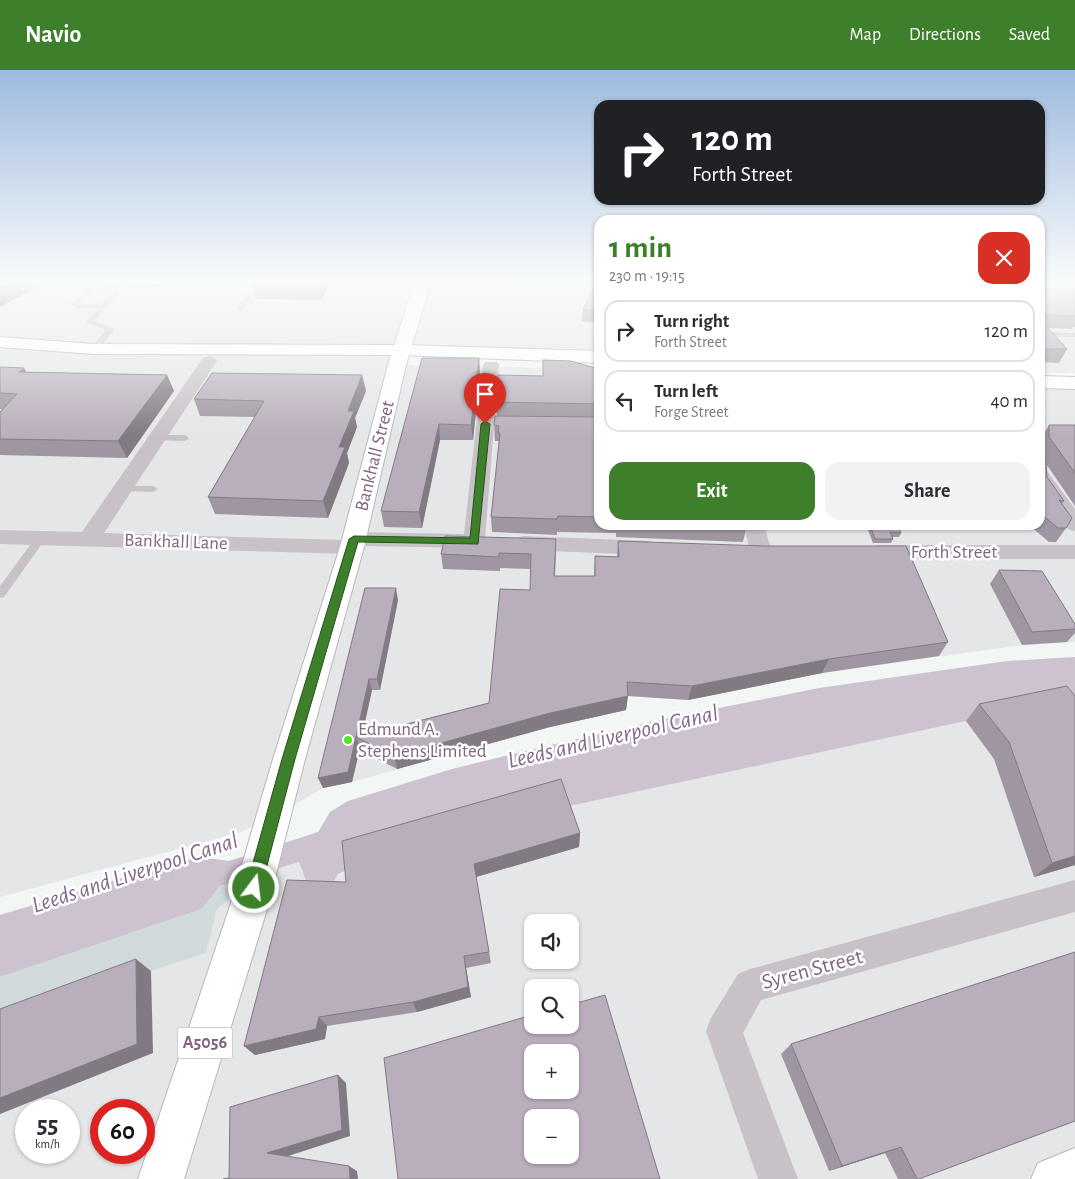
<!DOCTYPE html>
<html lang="en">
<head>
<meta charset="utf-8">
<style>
	body { margin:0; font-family:"Alegreya Sans",sans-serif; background:#f2f2f3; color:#2b2b33; height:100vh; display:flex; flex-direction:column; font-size:19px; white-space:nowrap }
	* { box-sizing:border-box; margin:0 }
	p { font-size:16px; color:#7c7c81 }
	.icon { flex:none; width:28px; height:28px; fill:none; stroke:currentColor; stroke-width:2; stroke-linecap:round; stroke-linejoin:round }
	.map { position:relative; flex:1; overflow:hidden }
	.side { position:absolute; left:594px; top:145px; width:451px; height:315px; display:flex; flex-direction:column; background:#fff; border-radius:15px; box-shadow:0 1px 4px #0004 }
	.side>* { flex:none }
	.guide { position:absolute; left:594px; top:30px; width:451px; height:105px; border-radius:15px; box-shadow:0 1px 4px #0004; background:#202124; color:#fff; overflow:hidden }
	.tools { position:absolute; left:524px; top:844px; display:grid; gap:10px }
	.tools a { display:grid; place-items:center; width:55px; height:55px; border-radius:10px; background:#fff; box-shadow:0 1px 4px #0004; font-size:25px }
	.speed { position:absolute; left:15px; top:1029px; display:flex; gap:10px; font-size:25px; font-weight:700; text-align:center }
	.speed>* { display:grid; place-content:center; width:65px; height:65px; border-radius:50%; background:#fff; box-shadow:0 1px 4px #0004; line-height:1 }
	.speed small { font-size:12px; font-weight:400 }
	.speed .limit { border:8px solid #d22; background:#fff; color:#111 }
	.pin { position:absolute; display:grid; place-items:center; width:42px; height:42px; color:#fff; margin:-51px -21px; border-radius:50% 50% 50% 0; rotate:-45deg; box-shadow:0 0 5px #0007 }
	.pin .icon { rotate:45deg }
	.me { position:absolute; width:55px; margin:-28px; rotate:15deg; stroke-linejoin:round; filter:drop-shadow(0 0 4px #0008) }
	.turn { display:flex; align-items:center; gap:18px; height:105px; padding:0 15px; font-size:22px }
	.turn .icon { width:65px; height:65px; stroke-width:2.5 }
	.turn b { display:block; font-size:35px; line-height:42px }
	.round { display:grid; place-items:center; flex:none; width:52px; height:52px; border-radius:15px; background:#f2f2f3 }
	.summary { display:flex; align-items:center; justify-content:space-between; height:85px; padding:0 15px }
	h1 { font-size:30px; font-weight:600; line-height:38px; color:#3e7f2b }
	.button { display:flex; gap:10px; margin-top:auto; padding:10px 15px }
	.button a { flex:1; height:58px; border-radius:15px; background:#3e7f2b; color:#fff; font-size:20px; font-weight:600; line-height:58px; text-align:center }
	.button a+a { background:#f2f2f3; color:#2b2b33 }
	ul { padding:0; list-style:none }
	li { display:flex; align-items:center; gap:15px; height:62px; margin:0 10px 8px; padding:0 5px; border:2px solid #e1e1e2; border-radius:15px }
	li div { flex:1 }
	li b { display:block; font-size:19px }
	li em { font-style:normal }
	header { display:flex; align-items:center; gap:30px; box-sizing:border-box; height:70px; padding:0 25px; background:#3e7f2b; color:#fff }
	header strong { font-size:24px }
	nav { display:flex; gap:28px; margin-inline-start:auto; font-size:18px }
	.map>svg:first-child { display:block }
	.built { fill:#e5e6e7; fill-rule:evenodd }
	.green { fill:#d1dada }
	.water { fill:#cdc3d0 }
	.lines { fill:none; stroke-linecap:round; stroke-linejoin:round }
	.secondary-casing { stroke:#beb5be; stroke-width:2 }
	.primary-casing { stroke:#bcb4bc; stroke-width:2 }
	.highway-casing { stroke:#b9b2b9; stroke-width:2 }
	.lane { fill:#c8c1c8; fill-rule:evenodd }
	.street { fill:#c8c1c8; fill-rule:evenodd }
	.secondary { fill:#fff; fill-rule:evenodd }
	.primary { fill:#fff; fill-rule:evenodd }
	.highway { fill:#fff; fill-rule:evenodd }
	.wall { fill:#9f96a1 }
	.shaded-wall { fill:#827a83 }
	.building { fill:#b9aebb; stroke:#827a83; fill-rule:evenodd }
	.route { fill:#3e7f2b; stroke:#28531c }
	.poi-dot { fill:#55e621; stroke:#fff; stroke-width:2 }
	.labels { text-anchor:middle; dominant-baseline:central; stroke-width:5; stroke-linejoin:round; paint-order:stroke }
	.shield { fill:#fff; stroke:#a892a8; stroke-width:1 }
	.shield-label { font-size:18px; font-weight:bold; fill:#826483 }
	.street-label { font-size:19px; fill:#826483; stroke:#fff }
	.poi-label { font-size:19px; fill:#826483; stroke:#fff; text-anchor:start }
	.near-street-label { font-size:22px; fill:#826483; stroke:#fff }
	.near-water-label { font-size:24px; font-style:italic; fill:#86698e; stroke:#fff }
</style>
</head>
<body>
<header>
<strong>Navio</strong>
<nav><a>Map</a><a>Directions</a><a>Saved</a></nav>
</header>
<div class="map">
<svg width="1075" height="1109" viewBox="0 0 1075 1109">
	<rect width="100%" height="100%" fill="#f2f6f4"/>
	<g class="built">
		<polygon points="0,211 599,211 599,287 402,280 398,295 599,299 599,455 1040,455 1040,312 1075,313 1075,572 1022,575 823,603 688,630 625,626 626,640 550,657 352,712 323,718 273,747 241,762 0,827"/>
		<rect x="1040" y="211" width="35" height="92"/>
		<path d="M1075,632V1109H0V957L151,901L206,883L217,839L234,824L237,811L300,792L338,804L565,737L966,651L1052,633ZM532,852H570V890H532ZM532,918H570V955H532ZM532,982H570V1020H532ZM26,1040H69V1082H26ZM101,1040H144V1082H101ZM532,1048H570V1085H532Z"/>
	</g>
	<polygon class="green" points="237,811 234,824 217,839 206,883 151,901 0,957 0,907 202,839 220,816"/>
	<polygon class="water" points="1075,587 1075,632 1052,633 966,651 565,737 350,799 338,804 330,818 307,813 299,792 220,816 202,839 0,907 0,845 158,797 200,787 229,791 318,762 330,742 348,731 452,699 542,677 669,648 819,618 1007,591"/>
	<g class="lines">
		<g class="secondary-casing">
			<polygon id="secondary" points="1075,1078 1075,1109 1031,1109 1038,1093"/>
		</g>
		<g class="primary-casing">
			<polygon id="primary" points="415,211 431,211 406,295 364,477 305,689 268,836 184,1109 138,1109 230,836 273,689 340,477 388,295"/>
		</g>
		<g class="highway-casing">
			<g id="highway">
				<polygon points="0,267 94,274 402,275 599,281 599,293 402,285 94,284 0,277"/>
				<polygon points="1040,306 1075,307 1075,319 1040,318"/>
			</g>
		</g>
		<g class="lane">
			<polygon points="256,211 262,211 242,240 238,240 237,239"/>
			<path d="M114,215L121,221L94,251L115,259L97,281H91V277L106,260L85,252L98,239L77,238L71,234L90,218ZM112,219L114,221L101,235L78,234L94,221Z"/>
			<polygon points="1040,262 1075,263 1075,267 1040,266"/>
			<polygon points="157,365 185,365 189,368 185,371 154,370 154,366"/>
			<polygon points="122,416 153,416 158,419 153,422 119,421 119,417"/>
			<polygon points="40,466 44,467 45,469 44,471 4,527 0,528 0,516 36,467"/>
		</g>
		<g class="street">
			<polygon points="209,286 215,288 217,291 104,463 344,470 346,464 354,462 464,464 483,295 485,292 497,292 499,295 485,468 487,471 484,476 476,478 362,476 360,482 352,484 0,474 0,460 82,462 203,288"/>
			<polygon points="1040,360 1075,361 1075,371 1040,370"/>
			<polygon points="1040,399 1047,401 1075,439 1075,461 1068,459 1040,419"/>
			<polygon points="744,455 764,455 772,482 769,487 761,489 753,487 750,482"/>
			<polygon points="524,466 648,471 656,473 659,478 656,483 648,485 524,480 516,478 513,473 516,468"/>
			<polygon points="877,475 1075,475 1075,489 877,489 869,487 866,482 869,477"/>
			<polygon points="1075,810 1075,842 761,930 743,963 798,1109 758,1109 706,961 711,948 738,904 750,899"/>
		</g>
		<use href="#secondary" class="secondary"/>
		<use href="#primary" class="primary"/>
		<use href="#highway" class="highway"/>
	</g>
	<g class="wall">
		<polygon points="80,211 165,211 160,217 118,216 114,213 83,215"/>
		<polygon points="331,211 321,230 256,229 252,215"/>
		<polygon points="1040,218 1075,219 1075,257 1073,257 1072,259 1048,258 1067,279 1059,293 1040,292"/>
		<polygon points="599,222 599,253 582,251 583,239"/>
		<polygon points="479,288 480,303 473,370 440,370 422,458 384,457 381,441"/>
		<polygon points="0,297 26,302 167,305 174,321 127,388 0,385 0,342 2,339 0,339"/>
		<polygon points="599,299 599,455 747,455 743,472 616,467 616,463 557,462 557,465 492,462 491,447 499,377 499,371 495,371 494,355 497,347 496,332 543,306"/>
		<polygon points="362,305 366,321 355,348 357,357 347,383 349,393 328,448 215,444 208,427 255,347 200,346 194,329"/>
		<polygon points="1049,355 1075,355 1075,436 1047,395 1047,407 1064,431 1062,434 1066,458 1056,472 1049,472 1029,455 1040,455 1040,392 1045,393 1040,385 1040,370"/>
		<polygon points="866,455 898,455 901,463 899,467 892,467 893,469 891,473 873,473"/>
		<polygon points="445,466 556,483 555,506 594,506 595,486 617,487 618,471 948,572 939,586 822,603 688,630 628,626 626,640 550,657 397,699 360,680 360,678 352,712 323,718 398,530 380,620 372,620 362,665 489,633 530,520 531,499 500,498 500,501 443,499 441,484"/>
		<polygon points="999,500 1075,554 1075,563 1067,572 1022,575 990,514"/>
		<polygon points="1067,616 1075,795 1034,807 994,689 966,651 979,634"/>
		<polygon points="580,763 579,777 476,807 491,893 466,898 471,927 417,942 327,956 325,969 255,985 244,976 346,812"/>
		<polygon points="1075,882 919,1109 898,1109 885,1083 829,1101 781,984 791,974"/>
	</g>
	<g class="shaded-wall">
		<polygon points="12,211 49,211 0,237 0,217"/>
		<polygon points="157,211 165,211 160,217"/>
		<polygon points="320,211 331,211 321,230 318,215"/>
		<polygon points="479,288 480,303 473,370 471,355"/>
		<polygon points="24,298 33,314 19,302"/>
		<polygon points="167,305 174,321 127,388 118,371"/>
		<polygon points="362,305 366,321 355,348 357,357 347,383 349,393 328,448 323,431 348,341"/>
		<polygon points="439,354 440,370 422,458 419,442"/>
		<polygon points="396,518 398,530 380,620 377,609"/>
		<polygon points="829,589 822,603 688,630 692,616"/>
		<polygon points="369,609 372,620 361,670 356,667"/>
		<polygon points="628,626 626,640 550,657 397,699 394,686 550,643"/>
		<polygon points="356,667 360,678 352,712 323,718 318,708"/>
		<polygon points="580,763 579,777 476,807 474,794"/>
		<polygon points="1075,786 1075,795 1034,807 1052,793"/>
		<polygon points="464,886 471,927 417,942 413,932"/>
		<polygon points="136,889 151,901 153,983 0,1044 0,1028"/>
		<polygon points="319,947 327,956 325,969 255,985 244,976"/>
		<polygon points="338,1005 346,1013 350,1066 279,1089 267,1083"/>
		<polygon points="901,1077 885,1083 829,1101 842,1096"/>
		<polygon points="349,1096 357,1101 358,1109 350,1109"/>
	</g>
	<g class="building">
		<polygon points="0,211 12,211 0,217"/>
		<polygon points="254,211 320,211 318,215 252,215"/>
		<polygon points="1040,218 1075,219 1075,246 1040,244"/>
		<polygon points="592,221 599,222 599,241 583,239"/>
		<polygon points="1040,249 1067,279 1040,279"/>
		<polygon points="422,288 479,288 471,355 439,354 419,442 381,441"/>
		<polygon points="543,290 571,291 599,299 599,334 496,332 498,305 543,306"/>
		<polygon points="0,297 24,298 19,302 167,305 118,371 0,369 0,342 17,324 0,323"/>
		<polygon points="212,303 362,305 348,341 354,341 339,377 345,377 323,431 208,427 264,331 194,329"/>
		<polygon points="495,346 599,347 599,447 558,446 557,449 491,447 500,363 498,363 499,356 494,355"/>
		<polygon points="1049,355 1075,355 1075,403 1049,367"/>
		<polygon points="1040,392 1046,393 1047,407 1064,431 1059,430 1072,448 1066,458 1058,458 1040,443"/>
		<polygon points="718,455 747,455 747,456"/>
		<polygon points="870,455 898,455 901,463 890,462 893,469 875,469"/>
		<polygon points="445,466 556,469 554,506 595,506 595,486 619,487 618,471 765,476 906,476 948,572 829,589 692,616 627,612 628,626 550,643 394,686 356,667 489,633 500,519 530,520 531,484 499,483 499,487 441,484"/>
		<polygon points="999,500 1042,501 1075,554 1075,559 1032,562"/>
		<polygon points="365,518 396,518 377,609 369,609 348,702 318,708"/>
		<polygon points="1067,616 1075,626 1075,786 1052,793 1009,672 979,634"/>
		<polygon points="561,709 580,763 474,794 489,882 464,886 468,917 413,932 319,947 316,959 244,976 287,810 346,812 342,771"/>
		<polygon points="1075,882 1075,1051 919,1109 917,1109 901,1077 842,1096 791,974"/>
		<polygon points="136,889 137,974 0,1028 0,939"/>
		<path d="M605,925L660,1109H398L384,988L532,945V955H570V935ZM532,982H570V1020H532ZM532,1048H570V1085H532Z"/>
		<polygon points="338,1005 342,1060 267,1083 349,1096 350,1109 223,1109 229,1108 230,1037"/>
	</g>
	<linearGradient id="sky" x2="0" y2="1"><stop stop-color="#9dbade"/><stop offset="0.58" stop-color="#f9fbfa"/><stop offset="1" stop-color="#f9fbfa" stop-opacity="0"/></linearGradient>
	<rect width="1075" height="366" fill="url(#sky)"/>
	<polygon class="route" points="485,351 490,354 478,474 358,472 295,689 261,818 259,824 254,826 248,824 246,818 282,689 349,469 354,466 470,468 481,354"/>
	<circle class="poi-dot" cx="348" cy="670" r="5"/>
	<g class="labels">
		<rect class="shield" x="177.5" y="957.5" width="55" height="31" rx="4"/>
		<g class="shield-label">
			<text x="205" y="973">A5056</text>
		</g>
		<g class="street-label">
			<text transform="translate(375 386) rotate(-76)">Bankhall Street</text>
			<text transform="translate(176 472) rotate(2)">Bankhall Lane</text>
			<text x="954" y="482">Forth Street</text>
		</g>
		<g class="poi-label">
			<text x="358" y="659">Edmund A.<tspan x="358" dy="22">Stephens Limited</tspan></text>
		</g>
		<g class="near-street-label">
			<text transform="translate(812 899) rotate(-15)">Syren Street</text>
		</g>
		<g class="near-water-label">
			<text transform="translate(613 667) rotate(-13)">Leeds and Liverpool Canal</text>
			<text transform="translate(135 803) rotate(-18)">Leeds and Liverpool Canal</text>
		</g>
	</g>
</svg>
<div class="tools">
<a><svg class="icon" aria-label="sound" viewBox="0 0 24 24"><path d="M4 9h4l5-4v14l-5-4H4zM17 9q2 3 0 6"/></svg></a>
<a><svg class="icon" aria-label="search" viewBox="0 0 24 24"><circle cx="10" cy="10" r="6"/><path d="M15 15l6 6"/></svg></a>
<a>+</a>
<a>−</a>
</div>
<div class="speed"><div>55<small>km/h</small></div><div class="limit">60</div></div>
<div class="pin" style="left:485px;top:354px;background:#d93025"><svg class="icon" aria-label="arrive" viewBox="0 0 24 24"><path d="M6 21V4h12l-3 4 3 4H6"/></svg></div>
<svg class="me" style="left:254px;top:818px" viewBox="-20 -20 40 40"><circle r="17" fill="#3e7f2b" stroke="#fff" stroke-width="3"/><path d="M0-11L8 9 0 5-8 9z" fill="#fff"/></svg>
<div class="guide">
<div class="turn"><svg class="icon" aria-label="right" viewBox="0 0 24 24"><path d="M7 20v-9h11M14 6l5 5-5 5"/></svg><div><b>120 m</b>Forth Street</div></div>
</div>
<section class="side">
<div class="summary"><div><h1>1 min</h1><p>230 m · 19:15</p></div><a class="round" style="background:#d93025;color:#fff"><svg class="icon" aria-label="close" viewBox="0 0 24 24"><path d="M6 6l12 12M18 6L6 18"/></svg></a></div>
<ul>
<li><svg class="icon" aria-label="right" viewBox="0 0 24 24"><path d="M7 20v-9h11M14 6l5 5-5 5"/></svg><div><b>Turn right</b><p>Forth Street</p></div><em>120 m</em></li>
<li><svg class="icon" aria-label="left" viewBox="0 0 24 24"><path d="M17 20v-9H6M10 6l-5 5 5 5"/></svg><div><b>Turn left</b><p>Forge Street</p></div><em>40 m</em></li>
</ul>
<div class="button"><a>Exit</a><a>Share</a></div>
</section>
</div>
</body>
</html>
